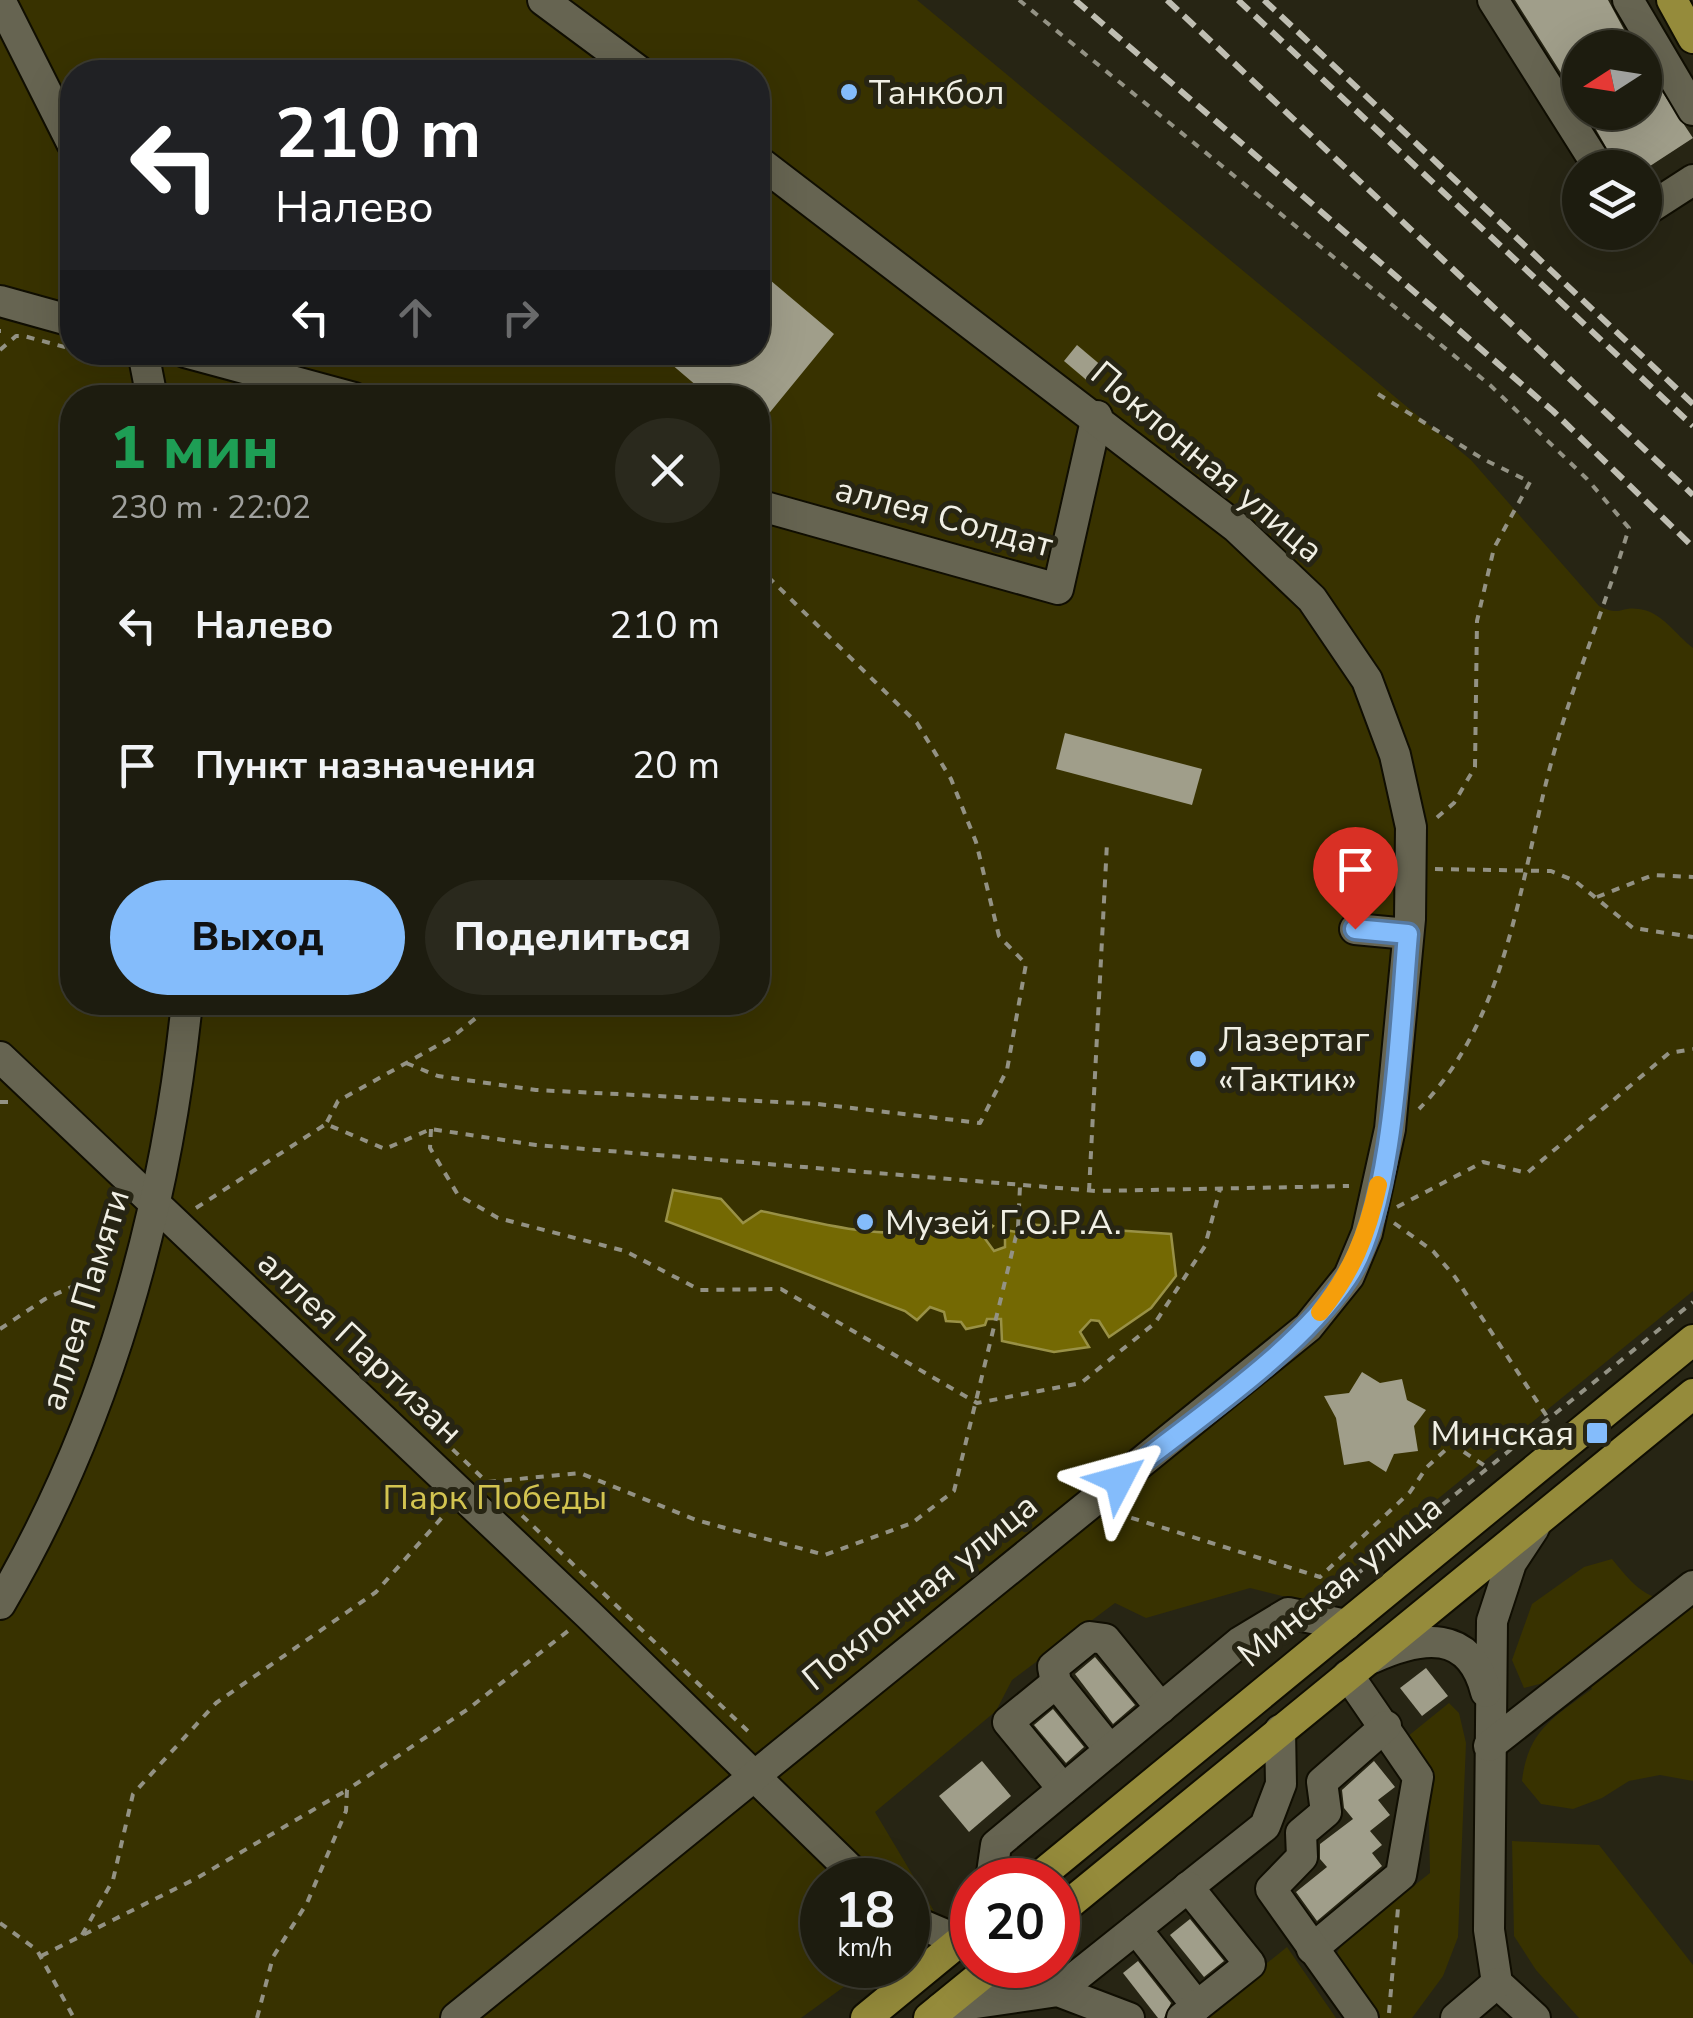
<!DOCTYPE html>
<html lang="ru">
<head>
<meta charset="utf-8">
<style>
	body { margin:0; font-family:"Nunito Sans",sans-serif; background:#2a291d; color:#f1f3f6; height:100vh; display:flex; flex-direction:column; font-size:38px; white-space:nowrap }
	* { box-sizing:border-box; margin:0 }
	p { font-size:32px; color:#a0a19e }
	.icon { flex:none; width:55px; height:55px; fill:none; stroke:currentColor; stroke-width:2; stroke-linecap:round; stroke-linejoin:round }
	.map { position:relative; flex:1; overflow:hidden }
	.panel { position:absolute; left:60px; top:385px; width:710px; height:630px; display:flex; flex-direction:column; background:#1d1c0f; border-radius:40px; box-shadow:0 10px 40px #0002,0 0 0 2px #3b3a2f }
	.panel>* { flex:none }
	.hud { position:absolute; left:60px; top:60px; width:710px; height:305px; border-radius:40px; box-shadow:0 10px 40px #0002,0 0 0 2px #3b3a2f; background:#202124; color:#fff; overflow:hidden }
	.needle { width:65px; rotate:258deg }
	.fabs { position:absolute; left:1562px; top:30px; display:grid; gap:20px }
	.fabs a { display:grid; place-items:center; width:100px; height:100px; border-radius:50%; background:#1d1c0f; box-shadow:0 10px 40px #0002,0 0 0 2px #3b3a2f; font-size:50px }
	.speed { position:absolute; left:800px; top:1858px; display:flex; gap:20px; font-size:50px; font-weight:700; text-align:center }
	.speed>* { display:grid; place-content:center; width:130px; height:130px; border-radius:50%; background:#1d1c0f; box-shadow:0 10px 40px #0002,0 0 0 2px #3b3a2f; line-height:1 }
	.speed small { font-size:25px; font-weight:400 }
	.speed .limit { border:15px solid #d22; background:#fff; color:#111 }
	.pin { position:absolute; display:grid; place-items:center; width:85px; height:85px; color:#fff; margin:-102px -42px; border-radius:50% 50% 50% 0; rotate:-45deg; box-shadow:0 0 10px #0007 }
	.pin .icon { rotate:45deg }
	.me { position:absolute; width:110px; margin:-55px; rotate:51deg; stroke-linejoin:round; filter:drop-shadow(0 0 8px #0008) }
	.turn { display:flex; align-items:center; gap:35px; height:210px; padding:0 50px; font-size:45px }
	.turn .icon { width:130px; height:130px; stroke-width:2.5 }
	.turn b { display:block; font-size:70px; line-height:85px }
	.lanes { display:flex; align-items:center; height:95px; padding:0 50px; background:#0003; justify-content:center; gap:50px; direction:ltr }
	.lanes .off { opacity:.35 }
	.round { display:grid; place-items:center; flex:none; width:105px; height:105px; border-radius:52px; background:#2a291d }
	.headline { display:flex; align-items:center; justify-content:space-between; height:170px; padding:0 50px }
	h1 { font-size:60px; font-weight:800; line-height:75px; color:#1e9e55 }
	.button { display:flex; gap:20px; margin-top:auto; padding:20px 50px }
	.button a { flex:1; height:115px; border-radius:60px; background:#84bcfb; color:#111; font-size:40px; font-weight:800; line-height:115px; text-align:center }
	.button a+a { background:#2a291d; color:#f1f3f6 }
	ul { padding:0; list-style:none }
	li { display:flex; align-items:center; gap:30px; height:140px; padding:0 50px }
	li div { flex:1 }
	li b { display:block; font-size:38px }
	li em { font-style:normal }
	.map>svg:first-child { display:block }
	.green { fill:#383200; fill-rule:evenodd }
	.water { fill:#746903; stroke:#999146; stroke-width:2.5 }
	.building { fill:#a09e8a }
	.lines { fill:none; stroke-linecap:round; stroke-linejoin:round }
	.minor-casing { stroke:#100e02; stroke-width:34 }
	.major-casing { stroke:#100e02; stroke-width:34 }
	.path { stroke:#939284; stroke-width:4; stroke-dasharray:8 8; stroke-linecap:butt }
	.minor { stroke:#666451; stroke-width:30 }
	.major { stroke:#958b3b; stroke-width:30 }
	.rail { stroke:#bfbeb2; stroke-width:6; stroke-dasharray:15 8; stroke-linecap:butt }
	.route-casing { stroke:#567aa3; stroke-width:25 }
	.route { stroke:#84bcfb; stroke-width:18 }
	.slow { stroke:#f59e0b; stroke-width:18 }
	.poi-dot { fill:#84bcfb; stroke:#272514; stroke-width:4 }
	.labels { text-anchor:middle; dominant-baseline:central; stroke-width:10; stroke-linejoin:round; paint-order:stroke }
	.poi-label { font-size:35px; fill:#f0efe4; stroke:#272514; text-anchor:start }
	.street-label { font-size:35px; fill:#f0efe4; stroke:#272514 }
	.park-label { font-size:35px; fill:#d3c450; stroke:#272514 }
</style>
</head>
<body>
<div class="map">
<svg width="1693" height="2018" viewBox="0 0 1693 2018">
	<rect width="100%" height="100%" fill="#272514"/>
	<g class="green">
		<path d="M0,0H917L1471,460L1599,606C1621,617 1620,606 1639,609C1661,611 1677,636 1693,648V1291L1310,1603L1250,1588L1146,1618L1115,1603L1012,1680L996,1711L875,1812L934,1911L908,1935V1880H822V1965H874L801,2018H0ZM72,72H758V352H72ZM72,398H758V1002H72Z"/>
		<path d="M1612,1559C1639,1593 1650,1602 1693,1602V1781L1660,1775L1629,1781L1602,1798L1573,1809L1541,1804L1522,1781C1528,1730 1553,1718 1592,1689L1580,1661L1555,1680L1524,1688L1512,1660L1532,1604L1584,1567Z"/>
		<polygon points="1449,1703 1459,1713 1466,1743 1458,1937 1443,1976 1412,2018 1372,2018 1335,1958 1342,1943 1430,1873 1428,1775 1402,1741"/>
		<polygon points="1512,1841 1599,1845 1693,1965 1693,2018 1579,2018 1536,1970 1514,1936"/>
		<polygon points="1287,1947 1336,2018 1199,2018"/>
	</g>
	<path class="water" d="M673,1190L721,1199L743,1223L761,1211C811,1221 866,1237 918,1232C942,1229 972,1211 993,1226L983,1236L994,1251L1005,1247V1230L1022,1233L1025,1224L1171,1234L1176,1276L1151,1308L1109,1337L1099,1321L1091,1320L1080,1332L1089,1347L1054,1352L1002,1341L1001,1319H987L985,1325L966,1329L961,1322L946,1321L944,1312L930,1307L917,1320L905,1311L666,1221Z"/>
	<g class="building">
		<polygon points="1515,0 1608,0 1634,48 1580,48 1580,103"/>
		<polygon points="1645,66 1693,138 1647,168 1618,168 1586,112 1645,112"/>
		<polygon points="758,270 834,334 758,427 758,398 711,398 657,352 758,352"/>
		<polygon points="1077,345 1103,367 1090,383 1064,361"/>
		<polygon points="1065,733 1202,769 1192,805 1056,769"/>
		<polygon points="1362,1372 1380,1383 1402,1379 1407,1400 1426,1410 1414,1426 1418,1451 1394,1454 1386,1472 1369,1461 1344,1465 1336,1418 1324,1396 1349,1393"/>
		<polygon points="1095,1657 1135,1705 1113,1724 1075,1674"/>
		<polygon points="1426,1668 1448,1696 1422,1716 1400,1688"/>
		<polygon points="1053,1709 1084,1747 1066,1763 1034,1725"/>
		<polygon points="982,1761 1011,1796 969,1832 939,1796"/>
		<polygon points="1374,1761 1395,1787 1378,1800 1390,1815 1370,1831 1382,1845 1372,1853 1382,1866 1317,1921 1296,1892 1327,1867 1320,1859 1320,1844 1353,1819 1344,1808 1342,1790"/>
		<polygon points="1190,1919 1224,1961 1204,1977 1170,1935"/>
		<polygon points="1138,1961 1171,2003 1164,2018 1158,2018 1123,1973"/>
	</g>
	<g class="lines">
		<g class="minor-casing">
			<g id="minor">
				<polyline points="0,0 72,143"/>
				<polyline points="543,0 640,72"/>
				<polyline points="1493,0 1599,168"/>
				<polyline points="1628,0 1693,110"/>
				<polyline points="1645,211 1693,180"/>
				<polyline points="0,301 72,321"/>
				<polyline points="143,352 152,398"/>
				<polyline points="185,352 354,398"/>
				<polyline points="758,505 1058,589 1097,416"/>
				<polyline points="1355,929 1408,934"/>
				<polyline points="0,1057 588,1614 861,1880"/>
				<polyline points="1534,1528 1511,1563 1492,1621 1489,1930 1497,1983 1535,2018"/>
				<path d="M0,1604C107,1423 166,1210 187,1002"/>
				<path d="M1372,1658C1421,1636 1470,1628 1486,1692"/>
				<polyline points="1056,1683 1008,1722 1063,1789"/>
				<polyline points="1489,1746 1693,1586"/>
				<polyline points="1110,1750 1056,1683 1053,1667 1090,1637 1105,1639 1161,1708"/>
				<polyline points="991,1880 996,1845 1240,1642 1288,1613 1346,1625"/>
				<polyline points="908,1919 960,1941"/>
				<polyline points="1136,1929 1197,2006"/>
				<polyline points="1312,1949 1401,1875 1418,1777 1348,1675"/>
				<polyline points="1058,1991 1265,1826 1281,1784 1280,1730"/>
				<polyline points="941,2008 1058,1991 1129,2018"/>
				<polyline points="456,2018 1308,1327 1349,1276 1367,1233 1390,1129 1410,919 1411,827 1395,755 1367,680 1312,599 1236,527 758,161"/>
				<polyline points="1182,2018 1250,1964 1188,1887"/>
				<polyline points="1363,2018 1271,1889 1302,1857 1301,1833 1326,1812 1322,1782 1386,1726"/>
				<polyline points="1456,2018 1497,1983"/>
			</g>
		</g>
		<g class="major-casing">
			<g id="major">
				<polyline points="1672,0 1693,38"/>
				<polyline points="1035,1880 1693,1340"/>
				<polyline points="1058,1913 1693,1394"/>
				<polyline points="866,2018 972,1931"/>
				<polyline points="929,2018 994,1965"/>
			</g>
		</g>
		<g class="path">
			<path d="M1019,0L1490,385L1587,479L1629,528C1608,597 1581,663 1560,732C1521,857 1516,1010 1419,1109"/>
			<polyline points="0,331 1,331"/>
			<polyline points="0,350 16,336 24,336 72,349"/>
			<polyline points="84,352 122,363"/>
			<polyline points="1378,394 1483,459 1530,482 1494,548 1477,621 1475,767 1454,803 1434,820"/>
			<polyline points="1435,869 1551,871 1575,881 1633,928 1693,937"/>
			<polyline points="1597,897 1653,875 1693,877"/>
			<polyline points="406,1063 438,1076 536,1090 818,1104 980,1123 1007,1070 1026,964 999,936 976,842 951,779 917,723 758,567"/>
			<polyline points="0,1102 12,1102"/>
			<polyline points="327,1122 338,1101 451,1038 496,1002"/>
			<polyline points="431,1129 430,1148 458,1195 498,1218 625,1251 700,1290 781,1289 977,1403 1081,1383 1155,1323 1205,1246 1220,1189"/>
			<polyline points="1089,1191 1107,843"/>
			<polyline points="1397,1207 1483,1162 1527,1173 1669,1053 1693,1049"/>
			<polyline points="196,1208 326,1124 385,1149 431,1129 536,1145 1096,1191 1349,1186"/>
			<polyline points="1394,1223 1433,1251 1455,1277 1548,1418"/>
			<polyline points="0,1329 45,1299 111,1269"/>
			<polyline points="360,1361 752,1735"/>
			<polyline points="488,1482 580,1473 696,1520 825,1555 912,1523 954,1491 1018,1228 1020,1186"/>
			<polyline points="1116,1513 1320,1577 1410,1492 1427,1467 1452,1444 1485,1466"/>
			<polyline points="1331,1595 1693,1302"/>
			<polyline points="0,1923 37,1950 74,2018"/>
			<polyline points="82,1935 113,1880 133,1794 216,1703 376,1592 446,1513"/>
			<polyline points="41,1956 197,1878 347,1790"/>
			<polyline points="1389,2013 1398,1908"/>
			<polyline points="257,2018 273,1957 307,1903 346,1811 347,1790 468,1709 568,1631"/>
		</g>
		<use href="#minor" class="minor"/>
		<use href="#major" class="major"/>
		<g class="rail">
			<polyline points="1075,0 1553,411 1693,547"/>
			<polyline points="1167,0 1693,495"/>
			<polyline points="1238,0 1693,426"/>
			<polyline points="1264,0 1693,404"/>
		</g>
	</g>
	<g class="lines">
		<g class="route-casing">
			<path id="route" d="M1119,1480C1191,1422 1297,1353 1347,1278C1395,1208 1400,1021 1408,934L1355,929"/>
		</g>
		<use href="#route" class="route"/>
		<path class="slow" d="M1320,1312C1352,1272 1367,1235 1378,1185"/>
	</g>
	<g class="poi-dot">
		<circle cx="849" cy="92" r="10"/>
		<circle cx="1198" cy="1059" r="10"/>
		<circle cx="865" cy="1222" r="10"/>
		<rect x="1585" y="1421" width="24" height="24" rx="5"/>
	</g>
	<g class="labels">
		<g class="poi-label">
			<text x="869" y="92">Танкбол</text>
			<text x="1218" y="1039">Лазертаг<tspan x="1218" dy="40">«Тактик»</tspan></text>
			<text x="885" y="1222">Музей Г.О.Р.А.</text>
			<text x="1574" y="1433" text-anchor="end">Минская</text>
		</g>
		<g class="street-label">
			<text transform="translate(1207 462) rotate(40)">Поклонная улица</text>
			<text transform="translate(944 517) rotate(15)">аллея Солдат</text>
			<text transform="translate(85 1300) rotate(-73)">аллея Памяти</text>
			<text transform="translate(360 1347) rotate(43)">аллея Партизан</text>
			<text transform="translate(1340 1581) rotate(-39)">Минская улица</text>
			<text transform="translate(920 1592) rotate(-39)">Поклонная улица</text>
		</g>
		<g class="park-label">
			<text x="495" y="1497">Парк Победы</text>
		</g>
	</g>
</svg>
<div class="fabs">
<a><svg class="needle" viewBox="-14 -14 28 28"><path d="M0-13l5 13h-10z" fill="#e53935"/><path d="M0 13l5-13h-10z" fill="#a0a19e"/></svg></a>
<a><svg class="icon" aria-label="layers" viewBox="0 0 24 24"><path d="M12 4l9 5-9 5-9-5zM3 14l9 5 9-5"/></svg></a>
</div>
<div class="speed"><div>18<small>km/h</small></div><div class="limit">20</div></div>
<div class="pin" style="left:1355px;top:929px;background:#d93025"><svg class="icon" aria-label="arrive" viewBox="0 0 24 24"><path d="M6 21V4h12l-3 4 3 4H6"/></svg></div>
<svg class="me" style="left:1119px;top:1480px" viewBox="-20 -20 40 40"><path d="M0-17L14 15 0 8-14 15z" fill="#84bcfb" stroke="#fff" stroke-width="4"/></svg>
<div class="hud">
<div class="turn"><svg class="icon" aria-label="left" viewBox="0 0 24 24"><path d="M17 20v-9H6M10 6l-5 5 5 5"/></svg><div><b>210 m</b>Налево</div></div>
<div class="lanes"><svg class="icon" aria-label="left" viewBox="0 0 24 24"><path d="M17 20v-9H6M10 6l-5 5 5 5"/></svg><svg class="icon off" aria-label="ahead" viewBox="0 0 24 24"><path d="M12 20V5M6 11l6-6 6 6"/></svg><svg class="icon off" aria-label="right" viewBox="0 0 24 24"><path d="M7 20v-9h11M14 6l5 5-5 5"/></svg></div>
</div>
<section class="panel">
<div class="headline"><div><h1>1 мин</h1><p>230 m · 22:02</p></div><a class="round"><svg class="icon" aria-label="close" viewBox="0 0 24 24"><path d="M6 6l12 12M18 6L6 18"/></svg></a></div>
<ul>
<li><svg class="icon" aria-label="left" viewBox="0 0 24 24"><path d="M17 20v-9H6M10 6l-5 5 5 5"/></svg><div><b>Налево</b></div><em>210 m</em></li>
<li><svg class="icon" aria-label="arrive" viewBox="0 0 24 24"><path d="M6 21V4h12l-3 4 3 4H6"/></svg><div><b>Пункт назначения</b></div><em>20 m</em></li>
</ul>
<div class="button"><a>Выход</a><a>Поделиться</a></div>
</section>
</div>
</body>
</html>
